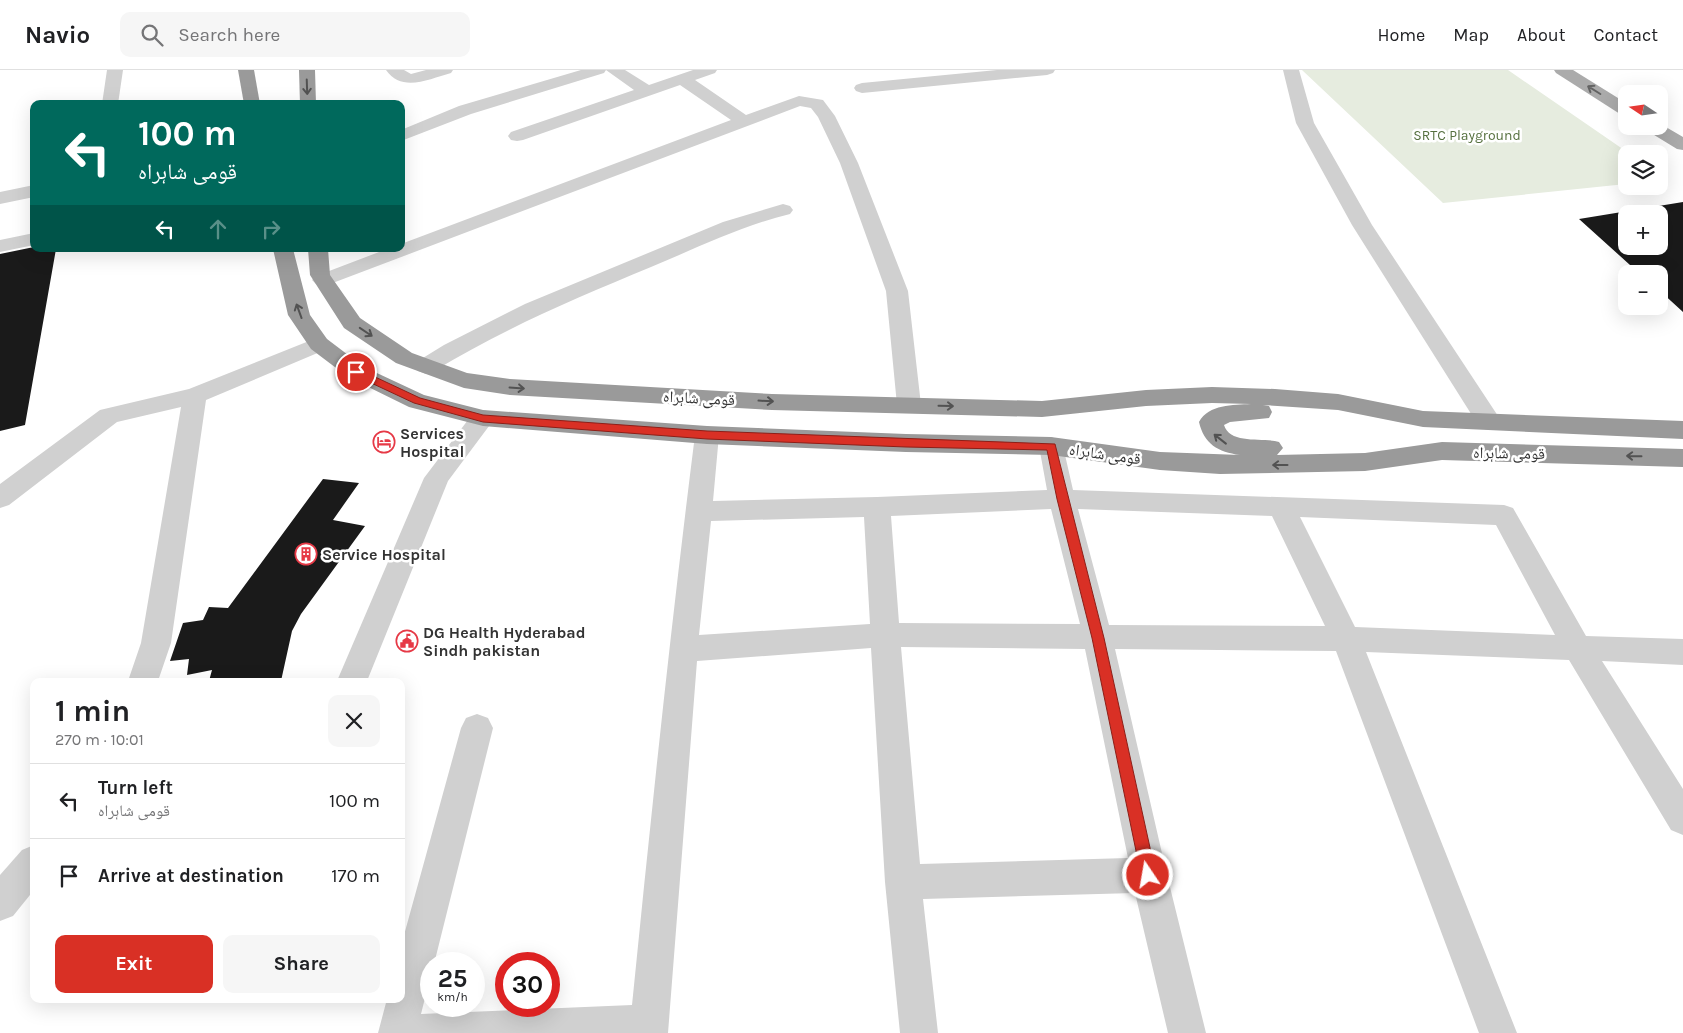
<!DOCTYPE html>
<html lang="en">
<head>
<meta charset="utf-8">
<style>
	body { margin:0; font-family:Karla,"Noto Naskh Arabic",sans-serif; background:#f6f6f6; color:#202124; height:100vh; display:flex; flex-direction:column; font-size:19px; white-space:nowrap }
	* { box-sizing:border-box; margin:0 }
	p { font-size:16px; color:#757577 }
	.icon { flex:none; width:28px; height:28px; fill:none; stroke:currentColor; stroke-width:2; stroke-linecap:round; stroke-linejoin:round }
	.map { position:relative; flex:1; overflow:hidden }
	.details { position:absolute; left:30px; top:608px; width:375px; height:325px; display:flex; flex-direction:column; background:#fff; border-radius:10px; box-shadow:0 5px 20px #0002 }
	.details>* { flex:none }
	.top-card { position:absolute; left:30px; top:30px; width:375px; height:152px; border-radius:10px; box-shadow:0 5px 20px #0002; background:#00695c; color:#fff; overflow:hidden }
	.needle { width:32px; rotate:283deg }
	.buttons { position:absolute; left:1618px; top:15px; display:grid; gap:10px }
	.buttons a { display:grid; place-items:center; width:50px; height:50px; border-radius:10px; background:#fff; box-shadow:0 5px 20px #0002; font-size:25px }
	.speed { position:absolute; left:420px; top:882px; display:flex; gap:10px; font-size:25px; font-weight:700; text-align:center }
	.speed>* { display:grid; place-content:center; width:65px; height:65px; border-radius:50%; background:#fff; box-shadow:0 5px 20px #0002; line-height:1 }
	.speed small { font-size:12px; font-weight:400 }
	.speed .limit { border:8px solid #d22; background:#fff; color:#111 }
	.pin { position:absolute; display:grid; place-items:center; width:42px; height:42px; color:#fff; margin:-21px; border:2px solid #fff; border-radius:50%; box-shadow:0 1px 5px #0007 }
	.me { position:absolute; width:55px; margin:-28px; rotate:348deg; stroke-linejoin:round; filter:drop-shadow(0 0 4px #0008) }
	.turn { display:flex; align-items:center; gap:18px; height:105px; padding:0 25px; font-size:22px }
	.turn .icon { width:65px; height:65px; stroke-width:2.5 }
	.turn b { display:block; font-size:35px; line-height:42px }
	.lanes { display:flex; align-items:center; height:48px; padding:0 25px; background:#0003; justify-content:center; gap:25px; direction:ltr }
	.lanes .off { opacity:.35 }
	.round { display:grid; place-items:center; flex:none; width:52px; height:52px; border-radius:10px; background:#f6f6f6 }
	.overview { display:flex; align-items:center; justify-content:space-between; height:85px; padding:0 25px }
	h1 { font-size:30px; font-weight:700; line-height:38px }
	.primary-button { display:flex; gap:10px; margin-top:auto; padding:10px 25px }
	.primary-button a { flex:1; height:58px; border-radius:10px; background:#d93025; color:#fff; font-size:20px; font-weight:700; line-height:58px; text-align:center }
	.primary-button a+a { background:#f6f6f6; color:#202124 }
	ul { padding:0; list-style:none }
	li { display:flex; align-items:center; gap:15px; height:75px; padding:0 25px; border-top:1px solid #e0e0e0 }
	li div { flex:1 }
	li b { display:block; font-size:19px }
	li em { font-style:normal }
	header { display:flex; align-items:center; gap:30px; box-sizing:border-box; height:70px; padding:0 25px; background:#fff; border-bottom:1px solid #e0e0e0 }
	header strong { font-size:24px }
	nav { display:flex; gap:28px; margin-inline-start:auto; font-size:18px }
	.search { width:350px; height:45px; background:#f6f6f6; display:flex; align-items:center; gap:12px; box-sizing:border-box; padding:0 18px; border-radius:10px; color:#757577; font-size:19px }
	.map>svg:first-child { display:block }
	.green { fill:#e6ecdf }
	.building { fill:#1a1a1a; fill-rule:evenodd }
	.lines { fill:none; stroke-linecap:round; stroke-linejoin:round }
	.minor { fill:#d0d0d0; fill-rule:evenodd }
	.major { fill:#ababab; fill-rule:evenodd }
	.highway { fill:#9a9a9a; fill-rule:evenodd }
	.oneway { stroke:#525252 }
	.oneway2 { stroke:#636363 }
	.route { fill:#d93025; stroke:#8d1f18 }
	.labels { text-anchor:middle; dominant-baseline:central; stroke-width:5; stroke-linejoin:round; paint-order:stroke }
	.far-park-label { font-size:14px; fill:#56703f; stroke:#fff }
	.street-label { font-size:16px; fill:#333; stroke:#fff }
	.poi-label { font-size:16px; font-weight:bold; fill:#333; stroke:#fff; text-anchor:start }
</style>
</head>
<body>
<header>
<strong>Navio</strong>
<div class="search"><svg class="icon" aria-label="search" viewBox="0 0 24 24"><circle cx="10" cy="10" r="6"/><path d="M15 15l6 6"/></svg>Search here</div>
<nav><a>Home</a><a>Map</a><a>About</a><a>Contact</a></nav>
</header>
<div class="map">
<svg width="1683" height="963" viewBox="0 0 1683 963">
	<rect width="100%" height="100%" fill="#fff"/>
	<polygon class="green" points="1302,0 1508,0 1630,84 1626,84 1626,114 1443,133"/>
	<g class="building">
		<path d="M1683,132V242L1659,220V204H1640L1579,149ZM1626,144H1659V176H1626Z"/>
		<polygon points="34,177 34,179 56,179 25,355 0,361 0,184"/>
		<polygon points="323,409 359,413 333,450 365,456 301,544 292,561 281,611 209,611 212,600 187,605 189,589 170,591 183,553 203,550 209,537 228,538"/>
	</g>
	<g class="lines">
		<g class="minor">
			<polygon points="107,0 123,0 118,34 102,34"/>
			<path d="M386,0H404L411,4L426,0H453L451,3C429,9 402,23 386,0Z"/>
			<polygon points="581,0 625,0 649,15 693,0 717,0 715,3 695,10 746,45 799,26 823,30 835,46 858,93 908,221 921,335 917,341 909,343 901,341 897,335 886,221 840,93 818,47 811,38 800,36 330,214 323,216 316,214 312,210 316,206 387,179 401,179 401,174 731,50 680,15 523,70 517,71 511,70 508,66 511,62 634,20 606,0 604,3 471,44 401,71 401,60 459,36"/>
			<polygon points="997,0 1055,0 1053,3 1047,5 862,23 856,21 854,18 856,15 862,13"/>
			<polygon points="1283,0 1299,0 1314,53 1372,155 1498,346 1501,352 1498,358 1489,360 1480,358 1352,155 1296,53"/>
			<polygon points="34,115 34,127 0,134 0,122"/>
			<path d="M783,134L790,136L793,140L790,144C741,156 697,178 651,197C576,228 503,259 434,301L426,304L418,301L414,296L418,291L444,275L525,234L723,152Z"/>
			<polygon points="34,163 34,175 0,182 0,170"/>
			<polygon points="319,267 327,269 330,274 327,279 206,330 171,573 158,611 128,611 141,573 181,337 117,352 9,435 0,438 0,414 100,340 189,319"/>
			<polygon points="483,340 492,342 495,348 448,411 367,611 337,611 424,408 474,342"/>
			<path d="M707,356L716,359L719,365L713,431L877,427L1047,420L1039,376L1042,370L1051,367L1060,370L1063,376L1073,420L1504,435L1513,438L1586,566L1683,569V595L1602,591L1683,719V765L1671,760L1569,590L1366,582L1517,963H1479L1336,581L1115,579L1167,805L1206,963H1168L1135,823L923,829L938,963H900L885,812L871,578L697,591L668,963H378L387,929H401V876L461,658L466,648L477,644L488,648L493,658L434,894H431V904L421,944L632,935C651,745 671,555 695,365L698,359ZM1051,439L1080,554L899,553L891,446ZM1078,439L1272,446L1325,556L1109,555ZM864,447L870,554L699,565L711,451ZM1300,447L1496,455L1555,565L1355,557ZM901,577L1085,579L1128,788L920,794Z"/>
			<polygon points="34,775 34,820 13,846 0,851 0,805 22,780"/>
		</g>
		<g class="major">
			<polygon points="1554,0 1573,0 1626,33 1626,45 1620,44 1556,3"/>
			<polygon points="1659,53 1683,67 1683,80 1677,79 1646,60 1643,56 1659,56"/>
		</g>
		<g class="highway">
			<polygon points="238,0 254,0 260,34 244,34"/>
			<polygon points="299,0 315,0 316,34 300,34"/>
			<path d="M273,179H293L310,245L327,269L364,297L424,325L483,340L707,356L906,364L1051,367L1160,382L1240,385C1218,382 1204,374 1199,352C1209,334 1233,335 1251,334L1212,333L1146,336L1042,347L772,340L510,325L464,318L396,293L344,258L310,205L308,179H328L330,205L360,248L412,283L467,303L510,309L772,324L1042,331L1146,320L1212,317L1275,319L1338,324L1423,341L1683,351V369L1423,357L1338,340L1263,335L1269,336L1272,342L1269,348L1230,352L1224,355C1230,375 1263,367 1279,372L1283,378L1277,385L1365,383L1442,372L1683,379V397L1442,390L1365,401L1220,404L1160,400L1051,385L906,382L707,374L483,356L409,337L348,307L311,279L288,245Z"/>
		</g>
	</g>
	<defs><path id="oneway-shaft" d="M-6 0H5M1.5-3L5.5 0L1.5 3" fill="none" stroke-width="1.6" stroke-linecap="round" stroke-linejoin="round" transform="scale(1.25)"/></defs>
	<g class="oneway">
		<use href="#oneway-shaft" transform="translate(307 17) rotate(88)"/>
		<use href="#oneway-shaft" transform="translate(299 241) rotate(-110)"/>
		<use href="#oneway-shaft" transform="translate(366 262) rotate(34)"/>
		<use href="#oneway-shaft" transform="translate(517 318) rotate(4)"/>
		<use href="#oneway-shaft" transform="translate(766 331) rotate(3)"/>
		<use href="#oneway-shaft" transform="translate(946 336) rotate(1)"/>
		<use href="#oneway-shaft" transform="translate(1220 369) rotate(-142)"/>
		<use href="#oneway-shaft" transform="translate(1634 386) rotate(-179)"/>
		<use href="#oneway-shaft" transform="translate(1280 395) rotate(180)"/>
	</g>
	<use class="oneway2" href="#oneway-shaft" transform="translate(1594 20) rotate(-148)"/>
	<polygon class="route" points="356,298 420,328 483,345 707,361 1055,374 1104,568 1156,805 1154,810 1148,812 1143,810 1141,805 1092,568 1057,429 1047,380 906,377 707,369 483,352 414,333 352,304 351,302"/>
	<defs>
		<g id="hotel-ring" transform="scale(1.125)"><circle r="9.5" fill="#fff" stroke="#e63946" stroke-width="1.5"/><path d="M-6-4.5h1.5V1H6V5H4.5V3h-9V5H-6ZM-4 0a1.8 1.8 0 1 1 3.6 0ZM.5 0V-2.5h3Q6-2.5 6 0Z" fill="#e63946"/></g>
		<g id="building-ring" transform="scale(1.125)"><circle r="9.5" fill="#fff" stroke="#e63946" stroke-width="1.5"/><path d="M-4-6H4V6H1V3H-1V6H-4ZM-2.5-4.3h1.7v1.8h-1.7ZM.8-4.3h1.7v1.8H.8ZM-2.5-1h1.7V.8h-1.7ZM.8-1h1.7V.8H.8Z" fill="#e63946"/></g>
		<g id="civic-ring" transform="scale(1.125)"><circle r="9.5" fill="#fff" stroke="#e63946" stroke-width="1.5"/><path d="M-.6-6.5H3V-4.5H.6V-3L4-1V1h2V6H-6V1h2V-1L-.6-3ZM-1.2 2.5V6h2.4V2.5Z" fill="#e63946"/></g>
	</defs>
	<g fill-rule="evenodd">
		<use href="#hotel-ring" x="384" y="372"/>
		<use href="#building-ring" x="306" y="484"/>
		<use href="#civic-ring" x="407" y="571"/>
	</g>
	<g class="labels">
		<g class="far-park-label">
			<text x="1467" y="65">SRTC Playground</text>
		</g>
		<g class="street-label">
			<text transform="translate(699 328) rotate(3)">قومی شاہراہ</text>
			<text transform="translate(1509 383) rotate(1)">قومی شاہراہ</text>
			<text transform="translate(1105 384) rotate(8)">قومی شاہراہ</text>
		</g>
		<g class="poi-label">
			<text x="400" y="363">Services<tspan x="400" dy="18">Hospital</tspan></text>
			<text x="322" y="484">Service Hospital</text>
			<text x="423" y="562">DG Health Hyderabad<tspan x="423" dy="18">Sindh pakistan</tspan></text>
		</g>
	</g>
</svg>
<div class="buttons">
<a><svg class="needle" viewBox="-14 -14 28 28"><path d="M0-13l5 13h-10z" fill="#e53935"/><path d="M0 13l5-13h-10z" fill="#757577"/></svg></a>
<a><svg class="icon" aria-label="layers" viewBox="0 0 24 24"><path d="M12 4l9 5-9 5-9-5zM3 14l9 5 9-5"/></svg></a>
<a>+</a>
<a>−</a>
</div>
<div class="speed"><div>25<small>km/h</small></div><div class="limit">30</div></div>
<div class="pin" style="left:356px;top:302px;background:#d93025"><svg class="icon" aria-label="arrive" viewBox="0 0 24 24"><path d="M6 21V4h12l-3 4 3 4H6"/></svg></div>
<svg class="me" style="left:1148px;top:805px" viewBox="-20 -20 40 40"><circle r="17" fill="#d93025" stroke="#fff" stroke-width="3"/><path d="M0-11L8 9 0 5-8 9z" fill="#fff"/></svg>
<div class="top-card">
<div class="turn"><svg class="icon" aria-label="left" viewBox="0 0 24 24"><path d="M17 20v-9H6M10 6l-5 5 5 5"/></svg><div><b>100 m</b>قومی شاہراہ</div></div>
<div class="lanes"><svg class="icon" aria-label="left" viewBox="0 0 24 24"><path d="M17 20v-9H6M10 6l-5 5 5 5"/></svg><svg class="icon off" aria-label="ahead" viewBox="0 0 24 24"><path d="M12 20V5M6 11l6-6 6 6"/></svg><svg class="icon off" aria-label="right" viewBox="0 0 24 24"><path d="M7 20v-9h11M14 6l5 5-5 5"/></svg></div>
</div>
<section class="details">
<div class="overview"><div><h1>1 min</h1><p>270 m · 10:01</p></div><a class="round"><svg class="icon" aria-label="close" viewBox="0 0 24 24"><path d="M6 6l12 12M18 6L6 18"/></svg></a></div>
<ul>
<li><svg class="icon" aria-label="left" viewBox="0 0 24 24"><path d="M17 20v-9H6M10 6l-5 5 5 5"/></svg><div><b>Turn left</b><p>قومی شاہراہ</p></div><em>100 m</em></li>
<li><svg class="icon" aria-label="arrive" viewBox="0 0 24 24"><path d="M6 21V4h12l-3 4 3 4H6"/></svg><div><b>Arrive at destination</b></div><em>170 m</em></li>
</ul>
<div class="primary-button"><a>Exit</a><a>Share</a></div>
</section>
</div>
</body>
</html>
